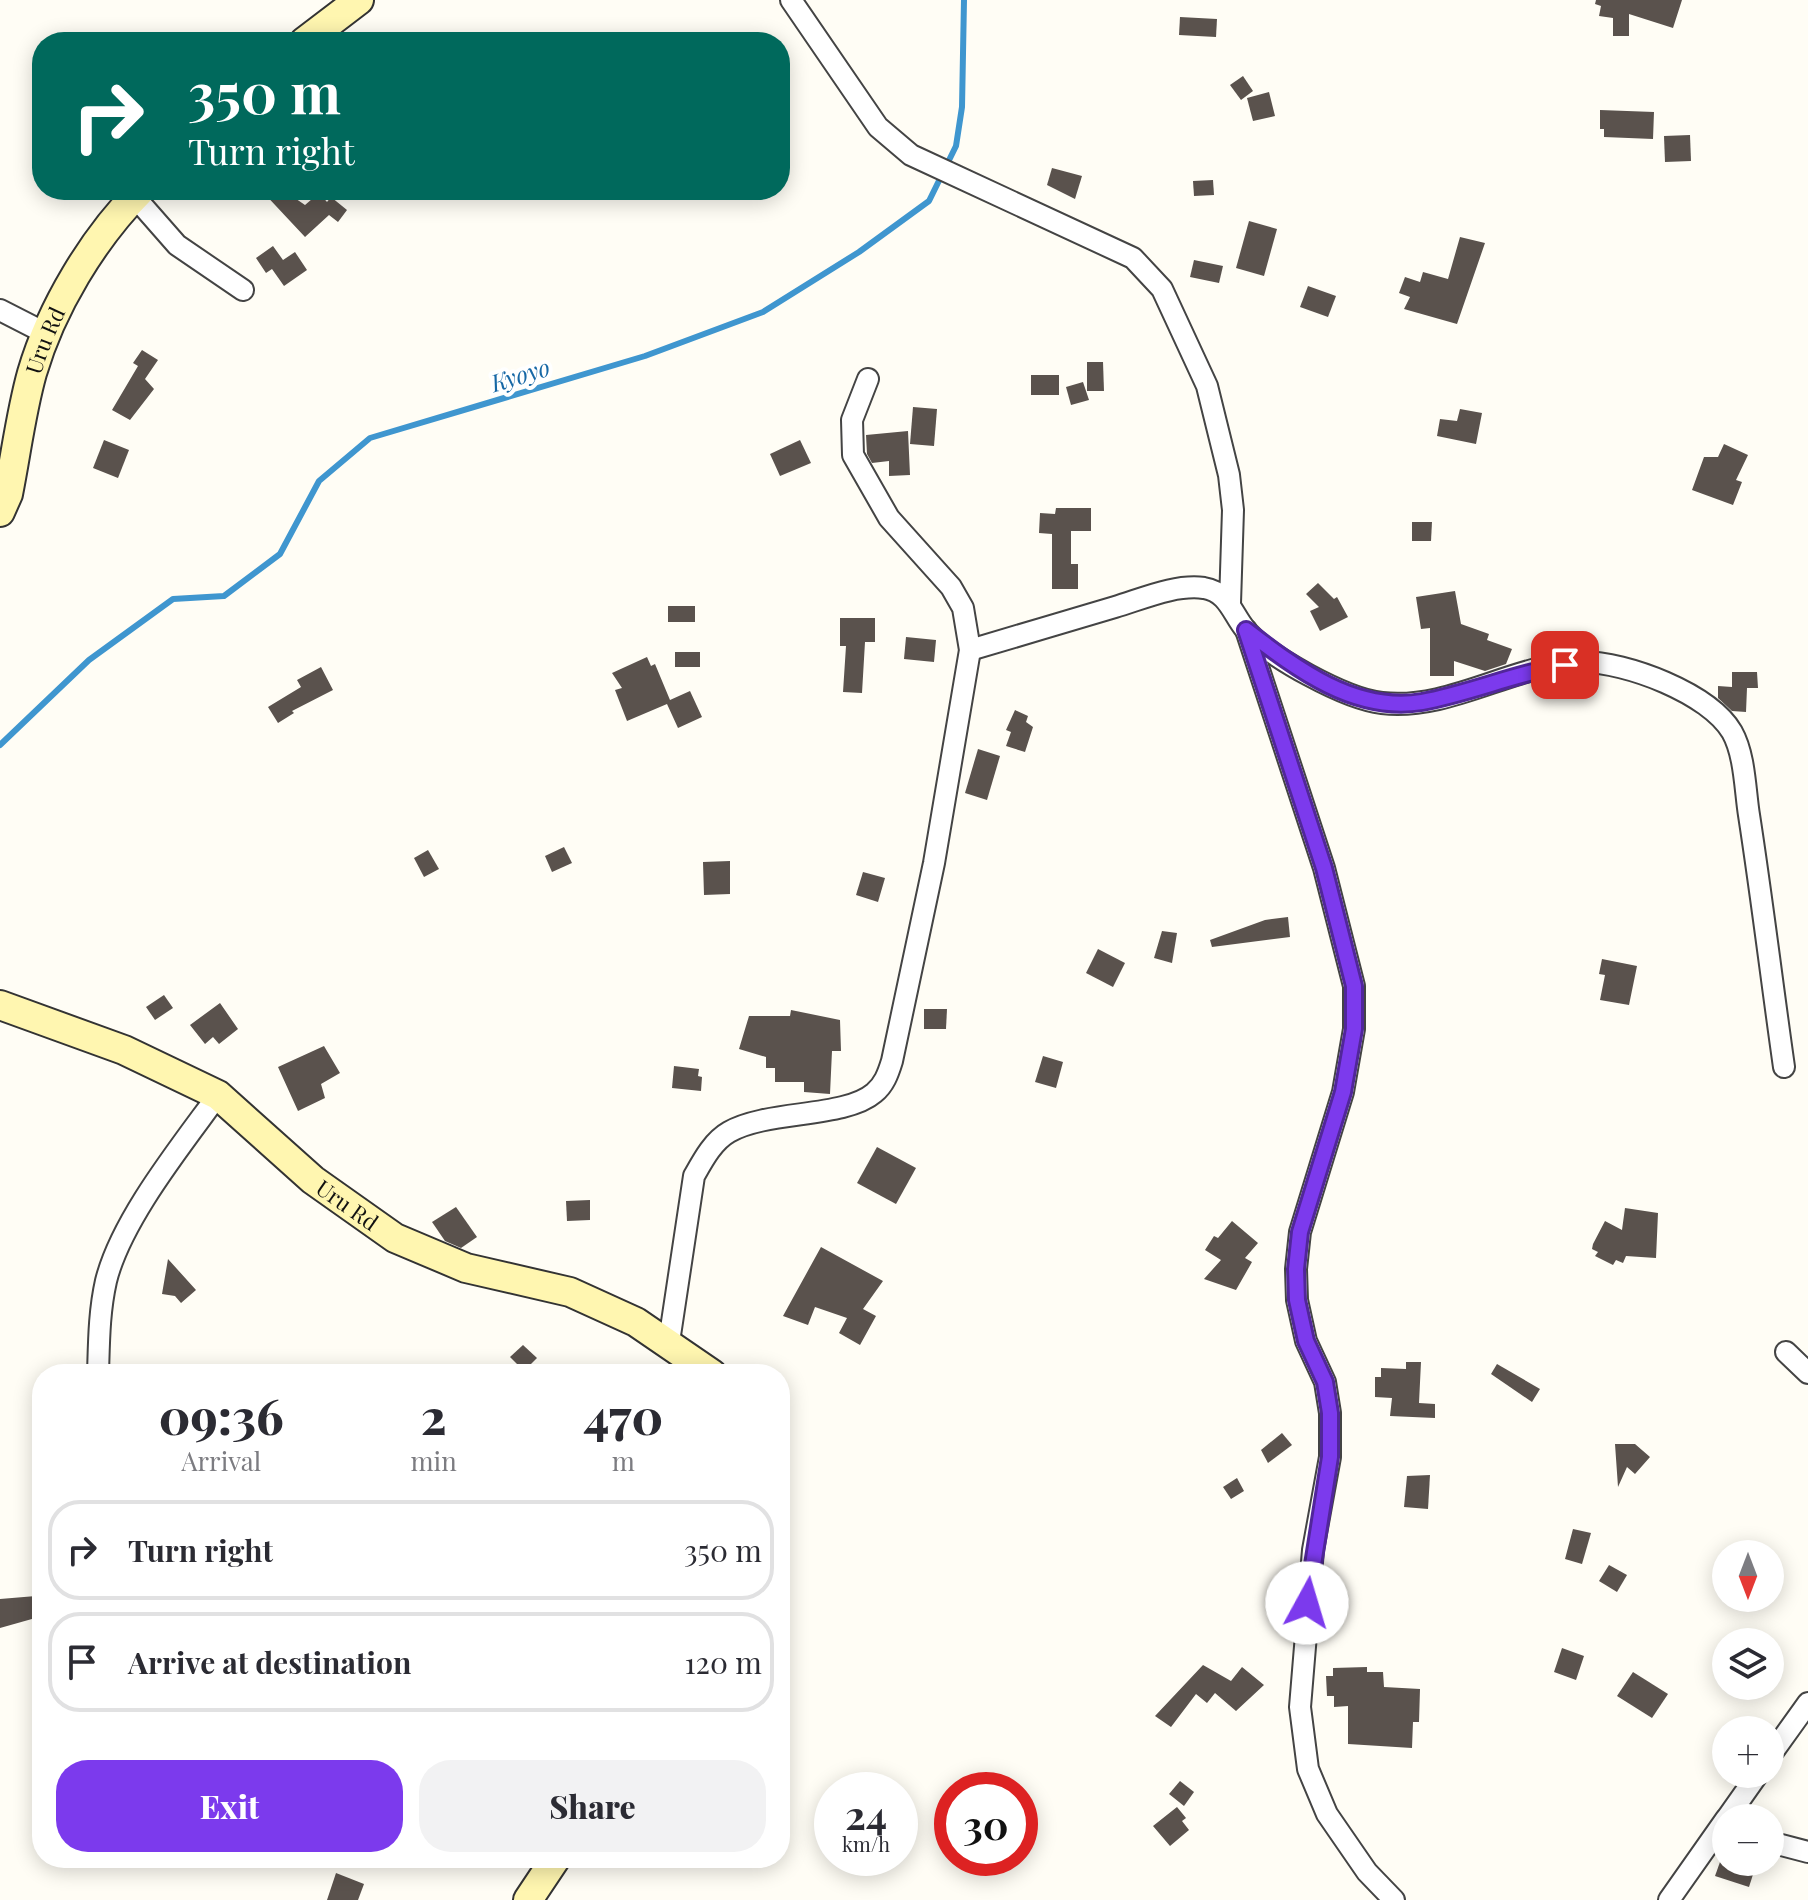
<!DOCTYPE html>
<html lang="en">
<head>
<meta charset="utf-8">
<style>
	body { margin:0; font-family:"Playfair Display",serif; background:#f2f2f3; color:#2b2b33; height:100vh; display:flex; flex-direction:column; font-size:30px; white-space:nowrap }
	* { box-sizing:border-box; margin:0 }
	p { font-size:26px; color:#7c7c81 }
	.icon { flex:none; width:44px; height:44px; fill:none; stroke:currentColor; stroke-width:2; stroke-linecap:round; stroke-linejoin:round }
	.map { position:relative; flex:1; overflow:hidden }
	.panel { position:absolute; left:32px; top:1364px; width:758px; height:504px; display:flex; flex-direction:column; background:#fff; border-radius:32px; box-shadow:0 4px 20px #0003 }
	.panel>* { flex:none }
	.top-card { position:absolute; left:32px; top:32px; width:758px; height:168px; border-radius:32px; box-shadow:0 4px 20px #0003; background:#00695c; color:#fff; overflow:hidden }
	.needle { width:52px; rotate:180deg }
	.controls { position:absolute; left:1712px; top:1540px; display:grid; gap:16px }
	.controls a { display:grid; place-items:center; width:72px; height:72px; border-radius:50%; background:#fff; box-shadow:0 4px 20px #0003; font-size:40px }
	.speed { position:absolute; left:814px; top:1772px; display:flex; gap:16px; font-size:40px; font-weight:700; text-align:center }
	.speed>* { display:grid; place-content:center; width:104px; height:104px; border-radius:50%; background:#fff; box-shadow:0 4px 20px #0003; line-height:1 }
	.speed small { font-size:20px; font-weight:400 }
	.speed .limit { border:12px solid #d22; background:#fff; color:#111 }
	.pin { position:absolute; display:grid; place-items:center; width:68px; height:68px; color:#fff; margin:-34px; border-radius:16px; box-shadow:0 4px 12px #0006 }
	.me { position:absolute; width:88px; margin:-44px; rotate:6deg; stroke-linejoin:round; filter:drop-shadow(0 0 6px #0008) }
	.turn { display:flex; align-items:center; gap:28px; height:168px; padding:0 24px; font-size:36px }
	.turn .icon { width:104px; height:104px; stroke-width:2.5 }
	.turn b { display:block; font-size:56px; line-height:68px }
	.eta { display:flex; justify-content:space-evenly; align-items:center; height:136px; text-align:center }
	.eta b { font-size:48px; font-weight:800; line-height:56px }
	.primary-button { display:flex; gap:16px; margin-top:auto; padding:16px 24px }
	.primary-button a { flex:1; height:92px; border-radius:32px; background:#7c3aed; color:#fff; font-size:32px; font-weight:800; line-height:92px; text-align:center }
	.primary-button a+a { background:#f2f2f3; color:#2b2b33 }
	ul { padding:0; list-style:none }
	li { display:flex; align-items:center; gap:24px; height:100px; margin:0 16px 12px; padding:0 8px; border:4px solid #e1e1e2; border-radius:32px }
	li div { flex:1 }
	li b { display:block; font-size:30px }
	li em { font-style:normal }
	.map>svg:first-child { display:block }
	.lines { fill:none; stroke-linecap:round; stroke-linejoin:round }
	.stream { stroke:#3f96cf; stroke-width:6 }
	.building { fill:#5a524d }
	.street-casing { stroke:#444; stroke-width:24 }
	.secondary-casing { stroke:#333; stroke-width:32 }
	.street { stroke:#fff; stroke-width:20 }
	.secondary { stroke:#fff6b0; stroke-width:28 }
	.route-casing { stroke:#51269a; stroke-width:20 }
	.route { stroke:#7c3aed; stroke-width:14 }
	.labels { text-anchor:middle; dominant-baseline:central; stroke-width:8; stroke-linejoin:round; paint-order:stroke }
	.street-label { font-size:22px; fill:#111; stroke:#fff }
	.water-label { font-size:24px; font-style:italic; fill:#1768a6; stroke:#fff }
</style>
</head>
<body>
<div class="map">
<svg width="1808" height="1900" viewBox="0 0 1808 1900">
	<rect width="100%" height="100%" fill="#fffdf5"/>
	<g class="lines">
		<polyline class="stream" points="0,745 89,660 173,599 224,596 280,554 319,481 370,438 645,356 763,312 859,252 929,201 956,146 962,107 964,0"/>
	</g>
	<g class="building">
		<polygon points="1596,0 1682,0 1673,28 1629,14 1629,36 1613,36 1613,18 1599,16 1601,6 1595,4"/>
		<polygon points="1180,17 1217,19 1216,37 1179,35"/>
		<polygon points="1243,76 1253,91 1241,100 1230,85"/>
		<polygon points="1269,92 1275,116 1253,121 1247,98"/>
		<polygon points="1600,110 1654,112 1653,139 1604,137 1604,129 1600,129"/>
		<polygon points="1690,135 1691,161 1665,162 1664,136"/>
		<polygon points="1052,168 1082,176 1075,199 1047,185"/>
		<polygon points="1213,180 1214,195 1194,196 1193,181"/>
		<polygon points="261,190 283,190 305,205 319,193 327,202 331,197 347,210 338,222 329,215 305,237"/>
		<polygon points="1249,221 1277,229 1264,276 1236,268"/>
		<polygon points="1460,237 1485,243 1457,324 1404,309 1410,297 1399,293 1405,277 1420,282 1423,272 1448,279"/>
		<polygon points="273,246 283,260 295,252 307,270 284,286 272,269 266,273 256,258"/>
		<polygon points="1194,260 1223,266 1219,283 1190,277"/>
		<polygon points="1308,286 1336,296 1328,317 1300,307"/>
		<polygon points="142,350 158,360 145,379 154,389 130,420 112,410 138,366 133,363"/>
		<polygon points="1087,362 1103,362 1104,391 1087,391"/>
		<rect x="1031" y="375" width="28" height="20"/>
		<polygon points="1083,382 1089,400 1071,405 1066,387"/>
		<polygon points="913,407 937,409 934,446 910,444"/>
		<polygon points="1460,409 1482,413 1476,444 1437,436 1440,419 1457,421"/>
		<polygon points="908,431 910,475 889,476 889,461 872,463 867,454 866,435"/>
		<polygon points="104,440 129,450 118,478 93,468"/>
		<polygon points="800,440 811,463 780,476 770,454"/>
		<polygon points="1724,444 1748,455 1736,480 1742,482 1733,505 1692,490 1704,457 1718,457"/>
		<polygon points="1056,508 1091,508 1091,531 1071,531 1071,564 1078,564 1078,589 1052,589 1052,534 1039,533 1040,513 1055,514"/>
		<polygon points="1412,522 1432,522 1431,541 1412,541"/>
		<polygon points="1318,583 1334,599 1337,597 1348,617 1320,631 1310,611 1319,607 1306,594"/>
		<polygon points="1455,591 1461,624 1489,634 1487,640 1512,649 1506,664 1485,671 1454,661 1454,676 1430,676 1430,628 1421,629 1416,597"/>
		<rect x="668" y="606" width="27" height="16"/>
		<polygon points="840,618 875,618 875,642 865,642 862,693 843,692 846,646 840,646"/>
		<polygon points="906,637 936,640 934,662 904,659"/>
		<rect x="675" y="652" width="25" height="15"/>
		<polygon points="647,657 651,666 655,664 670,700 690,691 702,717 678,728 667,704 627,721 615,690 622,688 612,673"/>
		<polygon points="321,667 333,690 292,711 294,713 278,723 268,707 301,687 297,680"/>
		<polygon points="1732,672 1757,672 1758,688 1747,688 1746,712 1732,711 1718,698 1718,686 1732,687"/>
		<polygon points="1015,710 1028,716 1026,722 1033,727 1025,752 1006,746 1011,732 1006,730"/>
		<polygon points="978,749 1000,756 987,800 965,793"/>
		<polygon points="564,847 572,863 552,872 545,856"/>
		<polygon points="428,850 439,869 424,877 414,858"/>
		<polygon points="730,861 730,894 704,895 703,862"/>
		<polygon points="863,872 885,878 878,902 856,895"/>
		<polygon points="1288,917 1290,937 1212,947 1210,940 1265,920"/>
		<polygon points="1162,931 1177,933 1172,963 1154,958"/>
		<polygon points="1098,949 1125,963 1113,987 1086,973"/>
		<polygon points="1602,959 1637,966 1629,1005 1600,1000 1605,975 1599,974"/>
		<polygon points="164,995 173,1008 155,1020 146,1007"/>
		<polygon points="220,1003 238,1029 219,1044 213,1037 205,1044 190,1025"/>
		<polygon points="924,1009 947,1009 946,1029 924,1029"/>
		<polygon points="791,1010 840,1020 841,1051 832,1051 830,1094 804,1092 804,1082 775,1082 775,1068 766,1068 766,1057 739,1049 749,1016 790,1016"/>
		<polygon points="324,1046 340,1073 321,1084 325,1098 298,1111 278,1067"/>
		<polygon points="1043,1056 1063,1062 1056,1088 1035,1082"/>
		<polygon points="674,1066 699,1069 698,1076 702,1077 701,1091 672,1088"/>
		<polygon points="877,1147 916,1168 896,1204 857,1183"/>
		<polygon points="590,1200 590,1220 567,1221 566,1201"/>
		<polygon points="456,1207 477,1237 461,1248 445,1241 432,1222"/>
		<polygon points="1625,1208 1658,1213 1656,1258 1626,1256 1623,1263 1616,1260 1613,1265 1595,1256 1598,1252 1592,1249 1593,1244 1605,1221 1622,1230"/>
		<polygon points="1232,1221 1258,1243 1245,1258 1252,1262 1236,1290 1204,1279 1221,1260 1205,1250 1214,1236 1218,1238"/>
		<polygon points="821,1247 883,1281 863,1309 876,1316 860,1345 839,1333 847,1318 815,1307 808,1325 783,1316"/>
		<polygon points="168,1259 196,1290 181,1303 175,1296 162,1294"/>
		<polygon points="523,1345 537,1358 524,1371 510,1357"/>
		<polygon points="1406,1362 1421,1362 1419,1403 1435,1404 1435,1418 1390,1416 1392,1398 1375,1397 1375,1377 1381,1377 1381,1368 1406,1369"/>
		<polygon points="1497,1364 1540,1389 1532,1402 1491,1374"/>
		<polygon points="1282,1433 1292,1445 1268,1463 1261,1450"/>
		<polygon points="1615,1444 1635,1444 1650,1457 1635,1474 1627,1467 1618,1487"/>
		<polygon points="1430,1475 1428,1509 1404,1507 1407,1476"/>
		<polygon points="1237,1478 1244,1491 1231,1499 1223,1487"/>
		<polygon points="1573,1529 1591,1533 1582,1564 1565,1559"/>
		<polygon points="1609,1565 1627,1575 1617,1592 1599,1581"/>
		<polygon points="36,1596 39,1617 0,1628 0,1599"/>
		<polygon points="1562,1648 1584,1656 1576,1680 1554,1672"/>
		<polygon points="1203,1665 1231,1681 1242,1667 1264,1685 1236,1711 1215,1693 1207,1703 1196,1694 1171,1727 1155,1716"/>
		<polygon points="1367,1667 1367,1672 1383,1672 1384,1687 1420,1689 1419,1722 1413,1722 1412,1748 1348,1744 1348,1706 1334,1707 1334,1696 1327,1696 1326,1676 1333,1676 1333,1668"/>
		<polygon points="1633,1672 1668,1694 1652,1718 1617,1696"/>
		<polygon points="1180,1781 1194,1792 1184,1806 1169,1794"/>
		<polygon points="1177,1807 1186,1818 1182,1821 1189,1830 1170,1846 1153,1826"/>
		<polygon points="1720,1862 1757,1862 1749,1887 1715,1876"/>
		<polygon points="336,1873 364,1884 358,1900 327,1900"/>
	</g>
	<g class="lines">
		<g class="street-casing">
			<g id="street">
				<polyline points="791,0 878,127 911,155 1133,258 1162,289 1207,386 1229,475 1233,510 1230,603"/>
				<polyline points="134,196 177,245 243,290"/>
				<polyline points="0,310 47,334"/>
				<polyline points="1246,630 1324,868 1354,986 1354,1029 1343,1092 1300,1232 1296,1269 1297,1300 1306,1341 1325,1382 1330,1413 1330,1457 1313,1550 1300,1707 1308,1769 1327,1814 1367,1872 1394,1900"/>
				<path d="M970,650C1018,636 1067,621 1115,607C1142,599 1175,584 1204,588C1228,592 1232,613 1245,629C1268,657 1346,699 1382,703C1451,711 1515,663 1583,662C1626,662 1709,693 1732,732C1745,755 1745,790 1749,815C1762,899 1772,983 1784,1067"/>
				<path d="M669,1342L694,1176C703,1160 713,1141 729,1132C767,1110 845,1118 874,1093C884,1085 888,1074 892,1061L934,863L970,650L963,608L951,587L889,518L853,455L852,420L868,379"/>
				<polyline points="1786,1352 1808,1373"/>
				<path d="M98,1374C99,1342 99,1312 106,1281C121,1220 181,1146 218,1095"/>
				<polyline points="1770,1756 1808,1703"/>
				<polyline points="1727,1818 1758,1774"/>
				<polyline points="1770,1842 1808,1852"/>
				<polyline points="1669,1900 1726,1819"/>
			</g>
		</g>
		<g class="secondary-casing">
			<g id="secondary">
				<polyline points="304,42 359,0"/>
				<path id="s1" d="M0,512L8,494C16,454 21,412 32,373C51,308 93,238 141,190"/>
				<path id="s2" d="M0,1005L124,1050L218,1095L313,1180L395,1238L466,1268L570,1292L636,1322L712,1374"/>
				<polyline points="528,1900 556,1858"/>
			</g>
		</g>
		<use href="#street" class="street"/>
		<use href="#secondary" class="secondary"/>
	</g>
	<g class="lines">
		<g class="route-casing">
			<path id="route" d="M1307,1603L1330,1457V1413L1325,1382L1306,1341L1297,1300L1296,1269L1300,1232L1343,1092L1354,1029V986L1324,868L1246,630C1297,669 1354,713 1422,702C1471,693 1516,673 1565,665"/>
		</g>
		<use href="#route" class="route"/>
	</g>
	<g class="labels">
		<g class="street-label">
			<text stroke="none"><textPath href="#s1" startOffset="178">Uru Rd</textPath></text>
			<text stroke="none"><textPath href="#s2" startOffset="406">Uru Rd</textPath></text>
		</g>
		<g class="water-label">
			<text transform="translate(520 374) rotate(-17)">Kyoyo</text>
		</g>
	</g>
</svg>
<div class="controls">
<a><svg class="needle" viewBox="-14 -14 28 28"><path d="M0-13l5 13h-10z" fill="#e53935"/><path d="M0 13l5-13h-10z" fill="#7c7c81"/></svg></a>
<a><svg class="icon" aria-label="layers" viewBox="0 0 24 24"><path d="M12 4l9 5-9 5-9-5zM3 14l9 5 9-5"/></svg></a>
<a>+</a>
<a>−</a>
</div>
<div class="speed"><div>24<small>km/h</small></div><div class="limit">30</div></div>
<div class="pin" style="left:1565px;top:665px;background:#d93025"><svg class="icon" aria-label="arrive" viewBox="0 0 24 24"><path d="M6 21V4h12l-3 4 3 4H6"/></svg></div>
<svg class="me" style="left:1307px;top:1603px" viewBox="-20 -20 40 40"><circle r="19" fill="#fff"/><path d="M0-13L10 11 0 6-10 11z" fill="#7c3aed"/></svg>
<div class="top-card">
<div class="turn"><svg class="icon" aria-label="right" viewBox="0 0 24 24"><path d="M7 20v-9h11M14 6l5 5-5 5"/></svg><div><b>350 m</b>Turn right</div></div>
</div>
<section class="panel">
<div class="eta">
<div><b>09:36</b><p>Arrival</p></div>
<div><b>2</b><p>min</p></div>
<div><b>470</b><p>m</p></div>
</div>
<ul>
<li><svg class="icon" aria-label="right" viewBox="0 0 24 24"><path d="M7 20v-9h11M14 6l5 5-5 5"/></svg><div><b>Turn right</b></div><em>350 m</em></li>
<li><svg class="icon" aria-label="arrive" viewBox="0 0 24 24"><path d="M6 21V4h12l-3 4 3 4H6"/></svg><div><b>Arrive at destination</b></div><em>120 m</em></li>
</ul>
<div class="primary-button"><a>Exit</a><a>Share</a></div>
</section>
</div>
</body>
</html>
